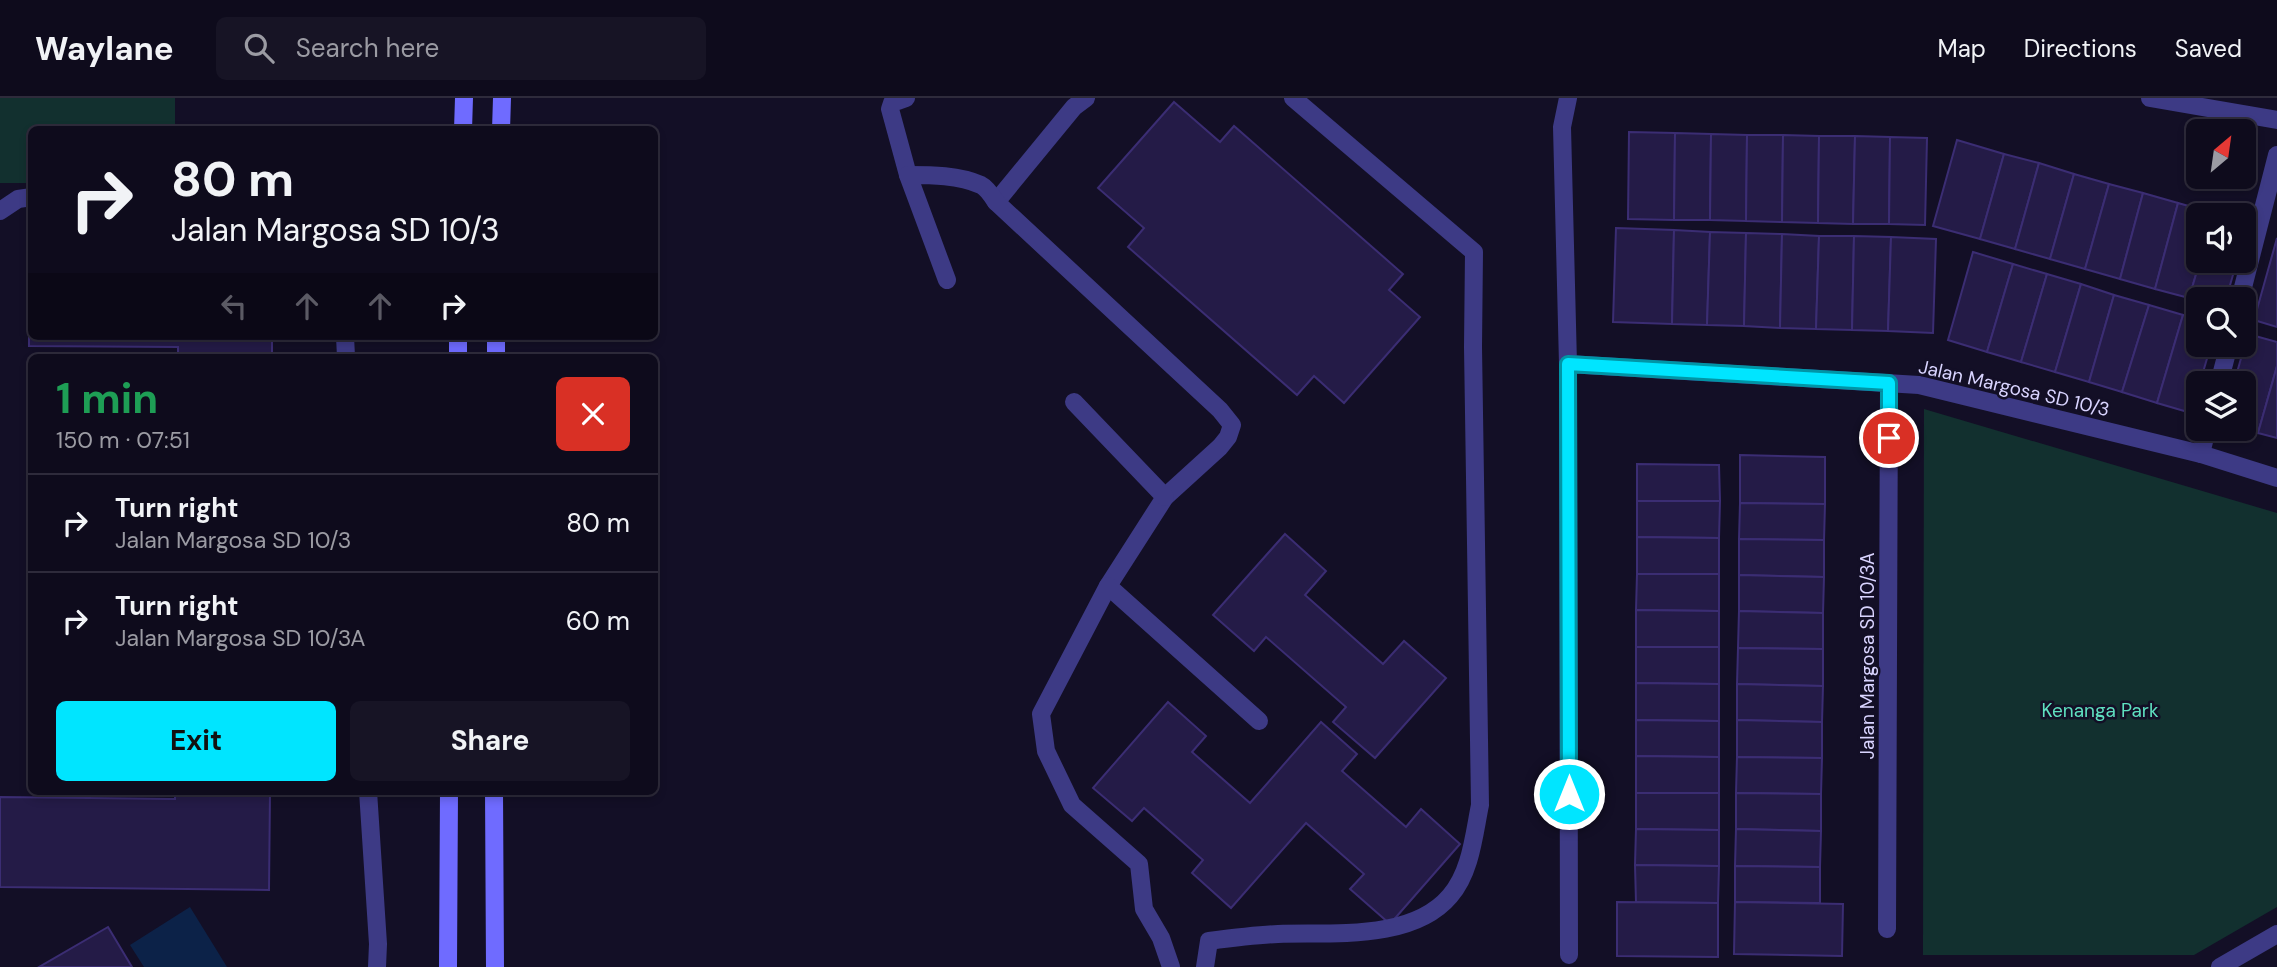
<!DOCTYPE html>
<html lang="en">
<head>
<meta charset="utf-8">
<style>
	body { margin:0; font-family:"DM Sans",sans-serif; background:#171425; color:#f1f3f6; height:100vh; display:flex; flex-direction:column; font-size:26px; white-space:nowrap }
	* { box-sizing:border-box; margin:0 }
	p { font-size:23px; color:#9b9ba3 }
	.icon { flex:none; width:38px; height:38px; fill:none; stroke:currentColor; stroke-width:2; stroke-linecap:round; stroke-linejoin:round }
	.map { position:relative; flex:1; overflow:hidden }
	.panel { position:absolute; left:28px; top:256px; width:630px; height:441px; display:flex; flex-direction:column; background:#0e0b1c; border-radius:10px; box-shadow:0 4px 10px #0003,0 0 0 2px #2e2b3b }
	.panel>* { flex:none }
	.banner { position:absolute; left:28px; top:28px; width:630px; height:214px; border-radius:10px; box-shadow:0 4px 10px #0003,0 0 0 2px #2e2b3b; background:#0e0b1c; color:#f1f3f6; overflow:hidden }
	.needle { width:46px; rotate:29deg }
	.tools { position:absolute; left:2186px; top:21px; display:grid; gap:14px }
	.tools a { display:grid; place-items:center; width:70px; height:70px; border-radius:10px; background:#0e0b1c; box-shadow:0 4px 10px #0003,0 0 0 2px #2e2b3b; font-size:35px }
	.pin { position:absolute; display:grid; place-items:center; width:60px; height:60px; color:#fff; margin:-30px; border:4px solid #fff; border-radius:50%; box-shadow:0 2px 7px #0007 }
	.me { position:absolute; width:77px; margin:-38px; rotate:0deg; stroke-linejoin:round; filter:drop-shadow(0 0 5px #0008) }
	.turn { display:flex; align-items:center; gap:24px; height:147px; padding:0 28px; font-size:32px }
	.turn .icon { width:91px; height:91px; stroke-width:2.5 }
	.turn b { display:block; font-size:49px; line-height:60px }
	.lanes { display:flex; align-items:center; height:66px; padding:0 28px; background:#0003; justify-content:center; gap:35px; direction:ltr }
	.lanes .off { opacity:.35 }
	.round { display:grid; place-items:center; flex:none; width:74px; height:74px; border-radius:10px; background:#171425 }
	.head { display:flex; align-items:center; justify-content:space-between; height:119px; padding:0 28px }
	h1 { font-size:42px; font-weight:700; line-height:52px; color:#1e9e55 }
	.button { display:flex; gap:14px; margin-top:auto; padding:14px 28px }
	.button a { flex:1; height:80px; border-radius:10px; background:#00e5ff; color:#111; font-size:28px; font-weight:700; line-height:80px; text-align:center }
	.button a+a { background:#171425; color:#f1f3f6 }
	ul { padding:0; list-style:none }
	li { display:flex; align-items:center; gap:21px; height:98px; padding:0 28px; border-top:2px solid #2e2b3b }
	li div { flex:1 }
	li b { display:block; font-size:26px }
	li em { font-style:normal }
	header { display:flex; align-items:center; gap:42px; box-sizing:border-box; height:98px; padding:0 35px; background:#0e0b1c; border-bottom:2px solid #2e2b3b }
	header strong { font-size:33px }
	nav { display:flex; gap:38px; margin-inline-start:auto; font-size:24px }
	.search { width:490px; height:63px; background:#171425; display:flex; align-items:center; gap:18px; box-sizing:border-box; padding:0 24px; border-radius:10px; color:#9b9ba3; font-size:26px }
	.map>svg:first-child { display:block }
	.green { fill:#12302f }
	.water { fill:#0c2248 }
	.building { fill:#241b47; stroke:#3b2d73; stroke-width:2 }
	.lines { fill:none; stroke-linecap:round; stroke-linejoin:round }
	.lane { stroke:#3d3a85; stroke-width:18 }
	.street { stroke:#3d3a85; stroke-width:18 }
	.secondary { stroke:#6f6bff; stroke-width:18 }
	.route-casing { stroke:#0095a6; stroke-width:18 }
	.route { stroke:#00e5ff; stroke-width:12 }
	.labels { text-anchor:middle; dominant-baseline:central; stroke-width:5; stroke-linejoin:round; paint-order:stroke }
	.street-label { font-size:19px; fill:#d9d4ff; stroke:#130f26 }
	.park-label { font-size:19px; fill:#5fe0c0; stroke:#130f26 }
</style>
</head>
<body>
<header>
<strong>Waylane</strong>
<div class="search"><svg class="icon" aria-label="search" viewBox="0 0 24 24"><circle cx="10" cy="10" r="6"/><path d="M15 15l6 6"/></svg>Search here</div>
<nav><a>Map</a><a>Directions</a><a>Saved</a></nav>
</header>
<div class="map">
<svg width="2277" height="869" viewBox="0 0 2277 869">
	<rect width="100%" height="100%" fill="#130f26"/>
	<g class="green">
		<polygon points="0,0 175,0 175,31 32,32 31,85 0,85"/>
		<polygon points="1924,311 2277,415 2277,809 2194,857 1923,857"/>
	</g>
	<polygon class="water" points="190,809 227,869 144,869 130,847"/>
	<g class="building">
		<polygon points="1174,4 1220,44 1234,28 1403,176 1389,192 1420,219 1344,305 1314,278 1297,297 1128,149 1144,130 1098,90"/>
		<polygon points="1629,34 1675,35 1674,122 1628,121"/>
		<polygon points="1675,35 1711,36 1710,122 1674,122"/>
		<polygon points="1711,36 1747,37 1746,123 1710,122"/>
		<polygon points="1747,37 1783,37 1782,124 1746,123"/>
		<polygon points="1783,37 1819,38 1818,125 1782,124"/>
		<polygon points="1819,38 1855,38 1853,126 1818,125"/>
		<polygon points="1855,38 1890,39 1889,126 1853,126"/>
		<polygon points="1890,39 1927,40 1925,127 1889,126"/>
		<polygon points="1957,42 2004,56 1980,141 1933,128"/>
		<polygon points="2004,56 2039,65 2015,151 1980,141"/>
		<polygon points="2039,65 2074,76 2050,161 2015,151"/>
		<polygon points="2074,76 2109,86 2085,171 2050,161"/>
		<polygon points="2109,86 2143,95 2120,181 2085,171"/>
		<polygon points="2143,95 2178,105 2155,191 2120,181"/>
		<polygon points="2178,105 2213,115 2212,117 2198,117 2200,163 2189,200 2155,191"/>
		<polygon points="1616,130 1674,132 1672,226 1613,224"/>
		<polygon points="1674,132 1710,134 1707,227 1672,226"/>
		<polygon points="1710,134 1746,135 1744,228 1707,227"/>
		<polygon points="1746,135 1782,136 1780,230 1744,228"/>
		<polygon points="1782,136 1819,138 1816,231 1780,230"/>
		<polygon points="1819,138 1854,138 1852,232 1816,231"/>
		<polygon points="1854,138 1891,139 1888,233 1852,232"/>
		<polygon points="1891,139 1936,141 1933,235 1888,233"/>
		<polygon points="2277,140 2277,229 2254,222"/>
		<polygon points="1973,154 2013,166 1987,254 1948,242"/>
		<polygon points="2200,163 2237,163 2226,201 2198,201 2198,203 2189,200"/>
		<polygon points="2013,166 2047,176 2021,264 1987,254"/>
		<polygon points="2047,176 2081,186 2055,274 2021,264"/>
		<polygon points="29,179 32,179 32,238 272,238 272,259 178,259 178,249 29,248"/>
		<polygon points="2081,186 2114,197 2089,284 2055,274"/>
		<polygon points="2114,197 2149,207 2122,294 2089,284"/>
		<polygon points="2149,207 2183,217 2157,305 2122,294"/>
		<polygon points="2183,217 2198,221 2198,247 2211,247 2191,315 2157,305"/>
		<polygon points="2248,236 2277,244 2277,268 2258,335 2244,331 2244,285 2234,285"/>
		<polygon points="2277,268 2277,340 2258,335"/>
		<polygon points="1740,357 1825,359 1825,406 1740,405"/>
		<polygon points="1637,366 1719,367 1720,403 1637,403"/>
		<polygon points="1637,403 1720,403 1719,440 1637,439"/>
		<polygon points="1740,405 1825,406 1824,442 1739,441"/>
		<polygon points="1285,436 1326,473 1305,497 1383,566 1404,543 1446,580 1375,660 1333,624 1346,609 1266,539 1254,553 1213,517"/>
		<polygon points="1637,439 1719,440 1719,476 1637,476"/>
		<polygon points="1739,441 1824,442 1824,479 1739,477"/>
		<polygon points="1637,476 1719,476 1719,513 1636,512"/>
		<polygon points="1739,477 1824,479 1823,515 1739,513"/>
		<polygon points="1636,512 1719,513 1719,549 1636,549"/>
		<polygon points="1739,513 1823,515 1823,551 1738,550"/>
		<polygon points="1636,549 1719,549 1719,586 1636,585"/>
		<polygon points="1738,550 1823,551 1823,588 1737,586"/>
		<polygon points="1636,585 1719,586 1719,623 1636,622"/>
		<polygon points="1737,586 1823,588 1822,624 1737,622"/>
		<polygon points="1168,604 1206,638 1192,654 1250,705 1321,624 1357,656 1342,673 1406,729 1421,711 1460,746 1390,826 1350,791 1364,776 1306,725 1231,810 1192,775 1203,762 1144,710 1132,723 1093,690"/>
		<polygon points="1636,622 1719,623 1719,659 1636,658"/>
		<polygon points="1737,622 1822,624 1822,660 1737,659"/>
		<polygon points="1636,658 1719,659 1719,695 1636,695"/>
		<polygon points="1737,659 1822,660 1821,696 1736,695"/>
		<polygon points="175,693 270,693 269,792 0,789 0,699 175,701"/>
		<polygon points="1636,695 1719,695 1719,732 1636,731"/>
		<polygon points="1736,695 1821,696 1821,733 1736,731"/>
		<polygon points="1636,731 1719,732 1719,768 1635,767"/>
		<polygon points="1736,731 1821,733 1820,769 1735,768"/>
		<polygon points="1635,767 1719,768 1718,805 1636,804"/>
		<polygon points="1735,768 1820,769 1820,805 1735,804"/>
		<polygon points="1617,804 1718,805 1718,859 1617,858"/>
		<polygon points="1735,804 1843,806 1842,858 1734,856"/>
		<polygon points="108,829 132,869 39,869"/>
	</g>
	<g class="lines">
		<g class="lane">
			<polyline points="906,0 892,5 890,11 908,77"/>
			<polyline points="996,104 1074,9 1086,0"/>
			<polyline points="0,113 18,101 32,99"/>
			<path d="M947,182L908,77C931,77 959,77 981,87C987,90 992,98 996,104L1220,312L1232,327L1228,339L1220,349L1165,399L1108,488L1041,616L1046,653L1072,707L1139,766L1144,811L1161,840L1171,869"/>
			<polyline points="2240,201 2277,57"/>
			<polyline points="345,238 346,259"/>
			<polyline points="2219,285 2229,247"/>
			<polyline points="1074,304 1165,399"/>
			<polyline points="2201,356 2207,331"/>
			<polyline points="1108,488 1259,623"/>
			<polyline points="368,693 378,846 377,869"/>
			<path d="M1205,869L1209,843C1232,840 1255,837 1278,836C1332,834 1412,843 1450,798C1471,774 1474,736 1480,707L1473,249L1474,154L1293,0"/>
		</g>
		<g class="street">
			<polyline points="1568,0 1562,29 1568,266 1569,857"/>
			<polyline points="2150,0 2277,22"/>
			<polyline points="1568,266 1919,287 2201,356 2277,380"/>
			<polyline points="1887,831 1889,285"/>
			<polyline points="2220,869 2277,836"/>
		</g>
		<g class="secondary">
			<polyline points="463,32 464,0"/>
			<polyline points="501,32 502,0"/>
			<polyline points="458,259 458,238"/>
			<polyline points="496,259 496,238"/>
			<polyline points="494,693 495,869"/>
			<polyline points="448,869 449,693"/>
		</g>
	</g>
	<g class="lines">
		<g class="route-casing">
			<polyline id="route" points="1569,696 1568,266 1889,285 1889,340"/>
		</g>
		<use href="#route" class="route"/>
	</g>
	<g class="labels">
		<g class="street-label">
			<text transform="translate(2014 290) rotate(13)">Jalan Margosa SD 10/3</text>
			<text transform="translate(1867 558) rotate(-90)">Jalan Margosa SD 10/3A</text>
		</g>
		<g class="park-label">
			<text x="2100" y="612">Kenanga Park</text>
		</g>
	</g>
</svg>
<div class="tools">
<a><svg class="needle" viewBox="-14 -14 28 28"><path d="M0-13l5 13h-10z" fill="#e53935"/><path d="M0 13l5-13h-10z" fill="#9b9ba3"/></svg></a>
<a><svg class="icon" aria-label="sound" viewBox="0 0 24 24"><path d="M4 9h4l5-4v14l-5-4H4zM17 9q2 3 0 6"/></svg></a>
<a><svg class="icon" aria-label="search" viewBox="0 0 24 24"><circle cx="10" cy="10" r="6"/><path d="M15 15l6 6"/></svg></a>
<a><svg class="icon" aria-label="layers" viewBox="0 0 24 24"><path d="M12 4l9 5-9 5-9-5zM3 14l9 5 9-5"/></svg></a>
</div>
<div class="pin" style="left:1889px;top:340px;background:#d93025"><svg class="icon" aria-label="arrive" viewBox="0 0 24 24"><path d="M6 21V4h12l-3 4 3 4H6"/></svg></div>
<svg class="me" style="left:1569px;top:696px" viewBox="-20 -20 40 40"><circle r="17" fill="#00e5ff" stroke="#fff" stroke-width="3"/><path d="M0-11L8 9 0 5-8 9z" fill="#fff"/></svg>
<div class="banner">
<div class="turn"><svg class="icon" aria-label="right" viewBox="0 0 24 24"><path d="M7 20v-9h11M14 6l5 5-5 5"/></svg><div><b>80 m</b>Jalan Margosa SD 10/3</div></div>
<div class="lanes"><svg class="icon off" aria-label="left" viewBox="0 0 24 24"><path d="M17 20v-9H6M10 6l-5 5 5 5"/></svg><svg class="icon off" aria-label="ahead" viewBox="0 0 24 24"><path d="M12 20V5M6 11l6-6 6 6"/></svg><svg class="icon off" aria-label="ahead" viewBox="0 0 24 24"><path d="M12 20V5M6 11l6-6 6 6"/></svg><svg class="icon" aria-label="right" viewBox="0 0 24 24"><path d="M7 20v-9h11M14 6l5 5-5 5"/></svg></div>
</div>
<section class="panel">
<div class="head"><div><h1>1 min</h1><p>150 m · 07:51</p></div><a class="round" style="background:#d93025;color:#fff"><svg class="icon" aria-label="close" viewBox="0 0 24 24"><path d="M6 6l12 12M18 6L6 18"/></svg></a></div>
<ul>
<li><svg class="icon" aria-label="right" viewBox="0 0 24 24"><path d="M7 20v-9h11M14 6l5 5-5 5"/></svg><div><b>Turn right</b><p>Jalan Margosa SD 10/3</p></div><em>80 m</em></li>
<li><svg class="icon" aria-label="right" viewBox="0 0 24 24"><path d="M7 20v-9h11M14 6l5 5-5 5"/></svg><div><b>Turn right</b><p>Jalan Margosa SD 10/3A</p></div><em>60 m</em></li>
</ul>
<div class="button"><a>Exit</a><a>Share</a></div>
</section>
</div>
</body>
</html>
